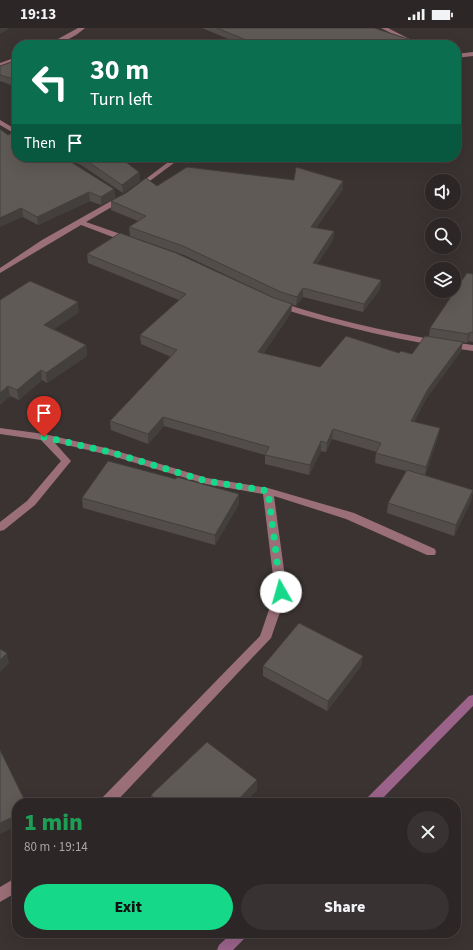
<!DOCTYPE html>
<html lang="en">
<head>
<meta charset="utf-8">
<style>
	body { margin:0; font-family:"Source Sans 3",sans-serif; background:#383232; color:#f1f3f6; height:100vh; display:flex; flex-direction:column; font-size:15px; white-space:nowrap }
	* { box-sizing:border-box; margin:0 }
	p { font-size:13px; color:#a6a5a7 }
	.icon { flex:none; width:22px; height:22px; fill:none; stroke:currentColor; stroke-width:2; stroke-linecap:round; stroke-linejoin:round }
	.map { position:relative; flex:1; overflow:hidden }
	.side { position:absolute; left:12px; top:770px; width:449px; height:140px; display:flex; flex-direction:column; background:#2c2626; border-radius:16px; box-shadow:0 4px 16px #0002,0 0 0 1px #484343 }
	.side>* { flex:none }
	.hud { position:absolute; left:12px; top:12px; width:449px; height:122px; border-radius:16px; box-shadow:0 4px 16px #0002,0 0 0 1px #484343; background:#0b6e4f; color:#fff; overflow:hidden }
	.fabs { position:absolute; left:425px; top:146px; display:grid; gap:8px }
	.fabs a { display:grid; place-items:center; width:36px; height:36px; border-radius:50%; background:#2c2626; box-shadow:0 4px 16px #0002,0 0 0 1px #484343; font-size:20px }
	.pin { position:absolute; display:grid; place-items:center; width:34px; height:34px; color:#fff; margin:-41px -17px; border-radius:50% 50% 50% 0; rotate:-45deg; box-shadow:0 0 4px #0007 }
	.pin .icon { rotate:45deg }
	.me { position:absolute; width:44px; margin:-22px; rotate:353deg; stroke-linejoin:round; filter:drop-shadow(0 0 3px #0008) }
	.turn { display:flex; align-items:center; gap:14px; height:84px; padding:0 12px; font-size:18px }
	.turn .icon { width:52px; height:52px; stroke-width:2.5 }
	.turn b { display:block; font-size:28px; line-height:34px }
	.then { display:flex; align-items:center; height:38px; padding:0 12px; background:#0003; gap:8px; font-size:15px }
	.round { display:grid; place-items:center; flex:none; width:42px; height:42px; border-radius:21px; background:#383232 }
	.overview { display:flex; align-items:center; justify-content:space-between; height:68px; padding:0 12px }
	h1 { font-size:24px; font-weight:800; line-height:30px; color:#1e9e55 }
	.button { display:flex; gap:8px; margin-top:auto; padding:8px 12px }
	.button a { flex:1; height:46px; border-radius:24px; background:#15d989; color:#111; font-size:16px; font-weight:800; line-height:46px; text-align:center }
	.button a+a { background:#383232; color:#f1f3f6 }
	.status { display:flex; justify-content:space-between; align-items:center; height:28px; padding:0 20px; background:#2c2626; direction:ltr }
	.status svg { height:11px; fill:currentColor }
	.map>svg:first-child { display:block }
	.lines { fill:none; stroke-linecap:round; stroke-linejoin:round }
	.stream { fill:#9b638a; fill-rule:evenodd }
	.minor { fill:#9b6f77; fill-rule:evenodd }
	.wall { fill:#524d4a }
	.shaded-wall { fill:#423f3c }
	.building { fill:#5f5a56; stroke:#423f3c }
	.route { stroke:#15d989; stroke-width:7; stroke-dasharray:0 12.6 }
</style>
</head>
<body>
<div class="status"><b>19:13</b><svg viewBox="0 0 49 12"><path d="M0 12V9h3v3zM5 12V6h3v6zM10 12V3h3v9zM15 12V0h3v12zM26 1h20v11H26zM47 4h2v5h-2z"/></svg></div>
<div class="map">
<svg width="473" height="922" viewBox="0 0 473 922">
	<rect width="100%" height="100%" fill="#3a3332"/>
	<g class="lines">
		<g class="stream">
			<polygon points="473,667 473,678 378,775 364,775 366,771 469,668"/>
			<polygon points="232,905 247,905 246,909 233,922 217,922 219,917"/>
		</g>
		<g class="minor">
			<path d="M78,0H85C75,9 60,17 47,17Z"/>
			<polygon points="381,0 388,0 421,17 414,17"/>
			<polygon points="473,24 473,28 456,30 456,26"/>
			<polygon points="17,29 17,33 0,39 0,35"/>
			<polygon points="0,92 17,102 17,107 0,97"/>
			<polygon points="175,129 182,129 139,161 135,161 135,159"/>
			<polygon points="120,168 127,170 86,194 132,210 132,214 126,214 81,197 0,245 0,240 42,212"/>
			<path d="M276,275H282C345,295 408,309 473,317V323C406,314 341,299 276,279Z"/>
			<polygon points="0,400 44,406 110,421 207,450 268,460 354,485 435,521 436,524 435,527 427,527 346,491 274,468 287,564 271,610 115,775 99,775 101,771 260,608 275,564 263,466 206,456 109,427 54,414 71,433 35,477 4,502 0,503 0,494 27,473 61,433 41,412 0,406"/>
			<polygon points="17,849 17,864 0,874 0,859"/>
		</g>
	</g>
	<g class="wall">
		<polygon points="202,0 374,0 408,11 408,17 243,17"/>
		<polygon points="17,32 17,59 0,53 0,38"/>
		<polygon points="8,107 114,161 115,170 101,177 90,173 38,197 23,189"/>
		<polygon points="63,129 119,129 139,144 140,153 123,165 81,137"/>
		<polygon points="157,158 343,161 316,200 334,203 333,212 317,236 381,252 380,261 363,284 303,269 296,278 281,273 184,227 130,208 129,199 138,193 111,182 111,173"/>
		<polygon points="87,226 274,270 292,276 291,285 263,326 320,339 399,325 412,326 429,308 430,300 473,246 473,314 468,313 467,315 463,314 461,323 426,371 414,394 440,400 438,409 425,447 473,462 471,473 454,508 387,485 388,475 406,443 375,435 376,425 377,424 332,411 326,424 321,423 309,447 265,436 265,427 164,398 148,416 111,402 110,393 171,329 141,316 140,307 179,272 88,235"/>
		<polygon points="0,272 79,284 54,301 86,317 87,328 47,355 42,352 19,372 10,368 0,377"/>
		<polygon points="82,470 239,476 215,517 83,480"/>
		<polygon points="363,628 361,638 327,683 263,648 263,638"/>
		<polygon points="257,762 245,775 151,775 151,767"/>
	</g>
	<g class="shaded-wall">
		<polygon points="0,0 10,0 0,6"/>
		<polygon points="408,11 408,17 392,17"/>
		<polygon points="139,144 140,153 123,165 122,157"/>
		<polygon points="343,153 343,161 311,207 311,199"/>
		<polygon points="114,161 115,170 101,177 101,169"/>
		<polygon points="89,164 90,173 38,197 37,189"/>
		<polygon points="21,180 23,189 0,199 0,190"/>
		<polygon points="334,203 333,212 312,244 313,235"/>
		<polygon points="381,252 380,261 363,284 364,276"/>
		<polygon points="303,260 303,269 296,278 297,269"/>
		<polygon points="78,274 79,284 46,307 44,297"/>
		<polygon points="292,276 291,285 258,334 258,324"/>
		<polygon points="470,304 468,313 467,315 468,306"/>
		<polygon points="463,314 461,323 426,371 410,403 411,393 428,361"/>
		<polygon points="86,317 87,328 47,355 46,345"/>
		<polygon points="41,342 42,352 19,372 17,362"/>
		<polygon points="8,358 10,368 0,377 0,365"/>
		<polygon points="163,389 164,398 148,416 148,406"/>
		<polygon points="440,400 438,409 425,449 426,439"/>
		<polygon points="333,401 332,411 326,424 327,415"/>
		<polygon points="321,413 321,423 309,447 310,437"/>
		<polygon points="473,463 471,473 454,508 456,497"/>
		<polygon points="239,466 239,476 215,517 215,507"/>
		<polygon points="7,625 9,635 0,644 0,632"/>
		<polygon points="363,628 361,638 327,683 328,673"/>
		<polygon points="257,752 257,762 245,775 235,775"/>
		<polygon points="17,787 17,798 0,806 0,795"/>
	</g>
	<g class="building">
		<polygon points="217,0 374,0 408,11 392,17 258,17"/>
		<polygon points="70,11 84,17 54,17"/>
		<polygon points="17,32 17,52 0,47 0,38"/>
		<polygon points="0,101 8,107 17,102 17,129 63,129 114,161 101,169 89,164 37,189 21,180 0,190"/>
		<polygon points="81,129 119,129 139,144 122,157"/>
		<polygon points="187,139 294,152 296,139 343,153 311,199 334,203 313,235 381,252 364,276 303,260 297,269 281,264 183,218 129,199 146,188 111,173 126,165 146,150 157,158"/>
		<polygon points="120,205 176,225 274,270 292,276 258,324 320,339 346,308 399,325 401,323 412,326 425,308 463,314 428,361 411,393 440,400 426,439 376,425 381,415 333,401 327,415 321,413 310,437 265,427 269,419 163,389 148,406 110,393 177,322 140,307 186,266 87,226"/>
		<polygon points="467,245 473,246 473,305 470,304 468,306 430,300"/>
		<polygon points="30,253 78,274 44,297 86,317 46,345 41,342 17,362 8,358 0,365 0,272"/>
		<polygon points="108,433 176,451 177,449 239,466 215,507 82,470"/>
		<polygon points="407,442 473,462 456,497 388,475"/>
		<polygon points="299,595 363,628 328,673 263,638"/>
		<polygon points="0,621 7,625 0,632"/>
		<polygon points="207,714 257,752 235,775 160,775 151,767"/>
		<polygon points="0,722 26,775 17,775 17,787 0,795"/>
	</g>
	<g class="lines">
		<polyline class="route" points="44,409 110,424 206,453 268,463 281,564"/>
	</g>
</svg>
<div class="fabs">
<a><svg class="icon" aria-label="sound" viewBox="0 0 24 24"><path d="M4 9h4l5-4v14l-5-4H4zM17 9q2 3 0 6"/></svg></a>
<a><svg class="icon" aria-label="search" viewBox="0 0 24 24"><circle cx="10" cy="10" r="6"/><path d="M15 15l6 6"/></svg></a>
<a><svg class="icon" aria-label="layers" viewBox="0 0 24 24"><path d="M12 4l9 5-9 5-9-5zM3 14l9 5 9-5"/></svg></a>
</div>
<div class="pin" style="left:44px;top:409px;background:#d93025"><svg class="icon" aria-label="arrive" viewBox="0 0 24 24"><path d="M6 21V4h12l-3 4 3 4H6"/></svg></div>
<svg class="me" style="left:281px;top:564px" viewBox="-20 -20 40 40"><circle r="19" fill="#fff"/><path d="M0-13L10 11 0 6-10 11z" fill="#15d989"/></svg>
<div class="hud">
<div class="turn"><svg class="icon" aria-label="left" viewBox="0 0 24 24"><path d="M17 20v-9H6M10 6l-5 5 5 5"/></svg><div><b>30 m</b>Turn left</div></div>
<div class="then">Then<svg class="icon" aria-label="arrive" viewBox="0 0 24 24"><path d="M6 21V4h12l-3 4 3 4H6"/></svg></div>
</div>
<section class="side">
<div class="overview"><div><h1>1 min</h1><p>80 m · 19:14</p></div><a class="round"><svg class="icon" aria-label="close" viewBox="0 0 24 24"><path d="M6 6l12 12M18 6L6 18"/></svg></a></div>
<div class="button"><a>Exit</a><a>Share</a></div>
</section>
</div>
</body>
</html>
